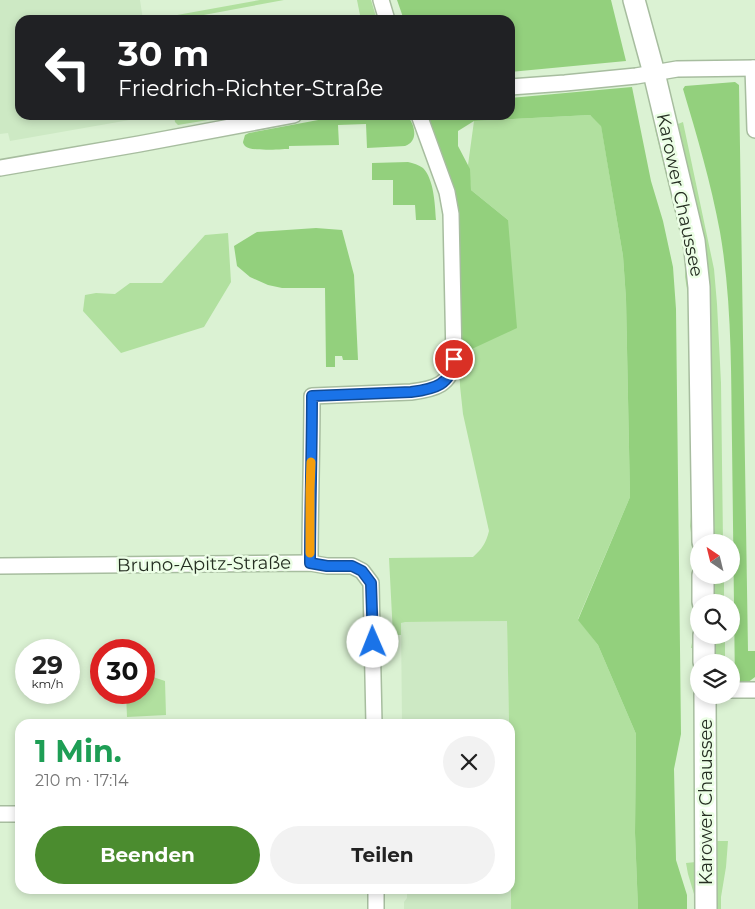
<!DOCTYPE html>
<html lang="de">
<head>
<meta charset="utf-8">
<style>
	body { margin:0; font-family:Montserrat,sans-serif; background:#f2f2f2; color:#222; height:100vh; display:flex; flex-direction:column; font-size:19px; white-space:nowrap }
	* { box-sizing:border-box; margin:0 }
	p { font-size:16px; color:#767676 }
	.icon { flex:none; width:28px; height:28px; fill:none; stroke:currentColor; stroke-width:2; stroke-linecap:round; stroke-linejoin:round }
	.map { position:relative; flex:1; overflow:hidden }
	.panel { position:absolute; left:15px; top:719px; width:500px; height:175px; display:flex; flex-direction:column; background:#fff; border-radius:15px; box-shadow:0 2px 8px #0003 }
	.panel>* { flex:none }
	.banner { position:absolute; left:15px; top:15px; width:500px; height:105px; border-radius:15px; box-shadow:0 2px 8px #0003; background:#202124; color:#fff; overflow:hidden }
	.needle { width:32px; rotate:325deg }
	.buttons { position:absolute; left:690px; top:534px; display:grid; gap:10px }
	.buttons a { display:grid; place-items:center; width:50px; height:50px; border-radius:50%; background:#fff; box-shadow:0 2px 8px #0003; font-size:25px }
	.speed { position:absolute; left:15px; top:639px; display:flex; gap:10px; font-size:25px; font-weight:700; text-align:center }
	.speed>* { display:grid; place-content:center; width:65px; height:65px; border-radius:50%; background:#fff; box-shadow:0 2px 8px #0003; line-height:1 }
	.speed small { font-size:12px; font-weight:400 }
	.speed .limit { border:8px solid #d22; background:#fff; color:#111 }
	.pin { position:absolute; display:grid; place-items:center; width:42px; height:42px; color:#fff; margin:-21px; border:2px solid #fff; border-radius:50%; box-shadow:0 1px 5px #0007 }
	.me { position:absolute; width:55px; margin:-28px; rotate:359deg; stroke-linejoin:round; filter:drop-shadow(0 0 4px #0008) }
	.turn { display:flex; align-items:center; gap:18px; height:105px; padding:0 20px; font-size:22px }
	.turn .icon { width:65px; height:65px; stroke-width:2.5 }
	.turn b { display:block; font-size:35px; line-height:42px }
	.round { display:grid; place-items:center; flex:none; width:52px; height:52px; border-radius:26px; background:#f2f2f2 }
	.head { display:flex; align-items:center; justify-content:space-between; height:85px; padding:0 20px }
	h1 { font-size:30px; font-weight:700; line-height:38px; color:#1e9e55 }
	.action { display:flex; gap:10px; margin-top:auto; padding:10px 20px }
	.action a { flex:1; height:58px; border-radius:30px; background:#4b8c2f; color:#fff; font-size:20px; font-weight:700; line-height:58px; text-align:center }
	.action a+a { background:#f2f2f2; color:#222 }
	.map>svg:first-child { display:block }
	.built { fill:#cde9c4 }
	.green { fill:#b1e09f }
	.forest { fill:#93d07d }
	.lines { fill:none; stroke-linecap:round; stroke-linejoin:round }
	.minor-casing { stroke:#a7bd9f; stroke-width:18 }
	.secondary-casing { stroke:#a7bd9f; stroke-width:24 }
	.minor { stroke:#fff; stroke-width:15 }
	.secondary { stroke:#fff; stroke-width:21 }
	.route-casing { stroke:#114b97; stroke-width:12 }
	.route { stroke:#1a73e8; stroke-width:9 }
	.slow { stroke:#f59e0b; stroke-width:9 }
	.labels { text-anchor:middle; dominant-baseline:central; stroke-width:5; stroke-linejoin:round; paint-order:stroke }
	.street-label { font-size:18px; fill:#252e22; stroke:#ebfee5 }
</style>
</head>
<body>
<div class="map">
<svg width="755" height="909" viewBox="0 0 755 909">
	<rect width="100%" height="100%" fill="#dbf2d3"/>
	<g class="built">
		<polygon points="0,0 140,0 143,20 20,20 20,115 158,115 10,141 8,133 0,134"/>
		<polygon points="507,621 509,724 402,724 401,622"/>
		<polygon points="510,827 511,909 404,909 404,902 407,898 407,889 510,889"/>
	</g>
	<g class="green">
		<polygon points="260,0 284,0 177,20 156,20 155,19"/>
		<polygon points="357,0 371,0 377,20 361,20"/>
		<polygon points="174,115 238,115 178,125 175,122"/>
		<path d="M590,115L601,125L623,256L626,299L630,497L578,619L598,645L636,734L635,833L638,909H511L510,724H509L507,621L405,622L401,623V635H393L389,558L473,557C482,549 486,543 489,531L463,414L460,386L459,355L508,220L471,190L468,165L474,121Z"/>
		<polygon points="683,122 714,269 717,304 721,383 723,542 709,542 697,214 678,124"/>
		<polygon points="658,128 679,210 691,280 697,648 691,648 694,632 693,545 690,526 692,507 690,308 685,277 686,262 673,203 655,129"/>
		<polygon points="228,233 231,282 204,327 121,353 83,311 85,295 96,293 115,294 130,283 162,283 205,235"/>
		<rect x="710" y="575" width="14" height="27"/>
		<polygon points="710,635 725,635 725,662 711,662"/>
		<polygon points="144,674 165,681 166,715 127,717 126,693 144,692"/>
		<polygon points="717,841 728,841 726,867 721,897 721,909 714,909 714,865"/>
		<polygon points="696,862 697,904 688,874 686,863"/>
	</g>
	<g class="forest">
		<polygon points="397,0 611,0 626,61 510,72 510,20 404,20"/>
		<path d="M735,82L739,85L748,651H755V677L747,683L735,685C734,604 733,524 732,443C731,373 732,301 720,232C711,183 697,136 683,89L685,86Z"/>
		<polygon points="632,87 651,181 663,221 673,267 676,309 681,734 674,769 676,860 687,895 687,909 638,909 635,833 636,734 598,645 578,620 630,497 626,299 623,256 601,126 590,115 474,121 458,131 458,146 470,169 471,190 508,220 517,328 461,354 459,231 453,187 428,115 510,115 510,98"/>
		<path d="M345,115H360L361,118L376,115H407C415,125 419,141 405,146L367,148L366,124L338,125L339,145L289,146V149C280,149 251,152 245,146C244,145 243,143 243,142L245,135L249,133Z"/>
		<path d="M408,162C413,163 419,165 423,168C434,179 435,205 436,220H416L415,205H393V180H372V163Z"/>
		<polygon points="316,228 342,230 354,275 358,360 343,360 342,356 335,356 335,367 326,367 325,288 282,288 268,285 250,277 237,266 234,246 257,232"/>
	</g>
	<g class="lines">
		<g class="minor-casing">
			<g id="minor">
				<polyline points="381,0 387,20"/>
				<polyline points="753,68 755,130"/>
				<polyline points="510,87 565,83 636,76 677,69 755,68"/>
				<polyline points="0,168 139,144 294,115"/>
				<path d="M310,563C310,507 312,451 312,396L411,392C435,389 451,385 454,359L451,214L447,192L419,115"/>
				<polyline points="0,566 310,563 327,566 352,566 362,571 371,583 374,724"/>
				<polyline points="731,690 755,690"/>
				<polyline points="0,814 20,814"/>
				<polyline points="376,889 376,909"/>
			</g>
		</g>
		<g class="secondary-casing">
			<g id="secondary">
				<polyline points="634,0 654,73 694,241 699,287 703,542"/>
				<polyline points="703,575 703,602"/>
				<polyline points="704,635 704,662"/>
				<polyline points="705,695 706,909"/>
			</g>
		</g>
		<use href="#minor" class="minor"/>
		<use href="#secondary" class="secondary"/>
	</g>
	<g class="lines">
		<g class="route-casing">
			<path id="route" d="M373,642L371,583L362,571L352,566H327L310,563C310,507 312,451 312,396L411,392C435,389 451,385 454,359"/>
		</g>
		<use href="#route" class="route"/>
		<polyline class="slow" points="310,553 310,490 311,462"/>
	</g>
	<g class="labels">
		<g class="street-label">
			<text transform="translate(680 195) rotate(78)">Karower Chaussee</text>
			<text transform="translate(204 564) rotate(-1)">Bruno-Apitz-Straße</text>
			<text transform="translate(706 802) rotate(-90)">Karower Chaussee</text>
		</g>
	</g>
</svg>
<div class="buttons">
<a><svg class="needle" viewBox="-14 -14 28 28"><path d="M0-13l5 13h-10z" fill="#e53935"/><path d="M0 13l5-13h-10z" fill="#767676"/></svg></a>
<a><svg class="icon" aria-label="search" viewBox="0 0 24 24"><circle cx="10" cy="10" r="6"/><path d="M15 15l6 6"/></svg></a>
<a><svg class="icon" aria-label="layers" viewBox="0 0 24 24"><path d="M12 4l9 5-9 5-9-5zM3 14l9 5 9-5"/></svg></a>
</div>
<div class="speed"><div>29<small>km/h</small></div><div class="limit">30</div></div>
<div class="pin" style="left:454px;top:359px;background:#d93025"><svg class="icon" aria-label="arrive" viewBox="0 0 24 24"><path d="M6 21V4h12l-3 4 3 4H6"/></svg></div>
<svg class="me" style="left:373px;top:642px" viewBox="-20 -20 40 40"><circle r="19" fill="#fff"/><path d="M0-13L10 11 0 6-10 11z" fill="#1a73e8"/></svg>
<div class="banner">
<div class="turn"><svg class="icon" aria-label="left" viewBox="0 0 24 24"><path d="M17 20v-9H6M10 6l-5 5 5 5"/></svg><div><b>30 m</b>Friedrich-Richter-Straße</div></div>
</div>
<section class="panel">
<div class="head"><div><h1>1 Min.</h1><p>210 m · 17:14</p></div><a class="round"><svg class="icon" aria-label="close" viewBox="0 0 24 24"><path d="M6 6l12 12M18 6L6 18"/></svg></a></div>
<div class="action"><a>Beenden</a><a>Teilen</a></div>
</section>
</div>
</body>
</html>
